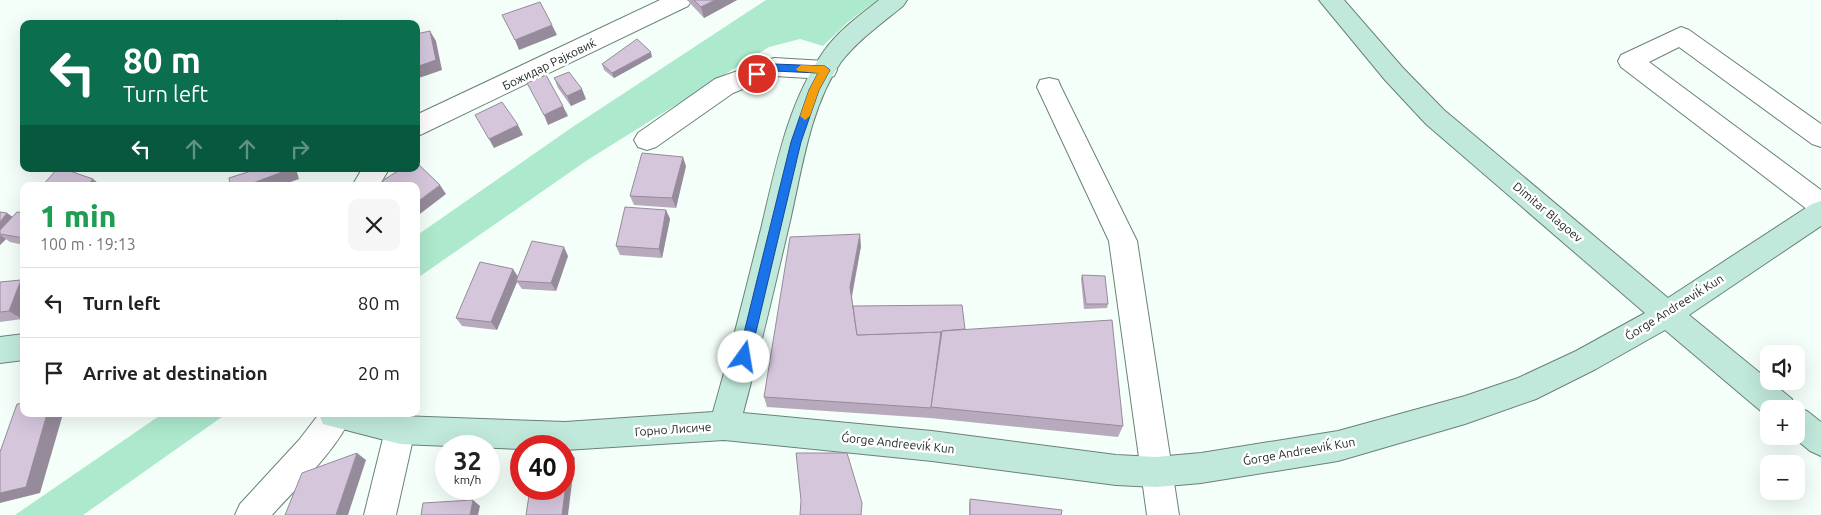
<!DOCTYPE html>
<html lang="en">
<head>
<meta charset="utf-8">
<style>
	body { margin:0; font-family:Ubuntu,sans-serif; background:#f6f6f6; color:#222; height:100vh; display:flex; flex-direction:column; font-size:19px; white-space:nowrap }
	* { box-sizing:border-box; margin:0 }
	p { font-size:16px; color:#767676 }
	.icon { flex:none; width:28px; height:28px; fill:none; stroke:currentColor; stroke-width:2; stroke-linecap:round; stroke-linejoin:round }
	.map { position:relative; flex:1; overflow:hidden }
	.details { position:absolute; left:20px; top:182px; width:400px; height:235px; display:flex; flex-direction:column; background:#fff; border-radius:10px; box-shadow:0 5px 20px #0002 }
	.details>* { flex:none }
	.guide { position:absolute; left:20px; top:20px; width:400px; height:152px; border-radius:10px; box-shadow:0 5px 20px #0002; background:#0b6e4f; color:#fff; overflow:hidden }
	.controls { position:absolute; left:1760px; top:345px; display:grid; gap:10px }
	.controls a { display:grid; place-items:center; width:45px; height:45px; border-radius:10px; background:#fff; box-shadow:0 5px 20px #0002; font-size:25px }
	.speed { position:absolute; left:435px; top:435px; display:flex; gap:10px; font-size:25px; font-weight:700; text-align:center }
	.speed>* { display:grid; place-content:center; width:65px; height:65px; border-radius:50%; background:#fff; box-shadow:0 5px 20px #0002; line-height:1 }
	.speed small { font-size:12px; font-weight:400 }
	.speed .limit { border:8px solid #d22; background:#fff; color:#111 }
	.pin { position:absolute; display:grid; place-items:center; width:42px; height:42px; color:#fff; margin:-21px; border:2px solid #fff; border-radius:50%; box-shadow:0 1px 5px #0007 }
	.me { position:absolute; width:55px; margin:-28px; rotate:13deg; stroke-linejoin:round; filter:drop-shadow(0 0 4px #0008) }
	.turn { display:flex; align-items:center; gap:18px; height:105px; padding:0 20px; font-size:22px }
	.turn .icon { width:65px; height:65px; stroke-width:2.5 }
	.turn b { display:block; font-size:35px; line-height:42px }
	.lanes { display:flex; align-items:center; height:48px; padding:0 20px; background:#0003; justify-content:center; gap:25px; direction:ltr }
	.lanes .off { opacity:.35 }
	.round { display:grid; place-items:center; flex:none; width:52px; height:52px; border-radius:10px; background:#f6f6f6 }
	.overview { display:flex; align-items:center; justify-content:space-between; height:85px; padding:0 20px }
	h1 { font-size:30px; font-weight:800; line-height:38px; color:#1e9e55 }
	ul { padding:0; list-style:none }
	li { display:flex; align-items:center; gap:15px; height:70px; padding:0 20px; border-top:1px solid #e0e0e0 }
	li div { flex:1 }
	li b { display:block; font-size:19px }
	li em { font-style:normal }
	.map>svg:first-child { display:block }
	.green { fill:#ade9cd }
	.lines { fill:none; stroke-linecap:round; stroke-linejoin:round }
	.street-casing { stroke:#6a8276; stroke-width:2 }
	.secondary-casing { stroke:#6a8276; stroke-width:2 }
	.street { fill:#fff; fill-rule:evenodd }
	.secondary { fill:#c0e9db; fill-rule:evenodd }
	.wall { fill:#b7aabd }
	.shaded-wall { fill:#958b9a }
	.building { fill:#d5c6dc; stroke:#958b9a }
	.route { fill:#1a73e8; stroke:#114b97 }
	.slow { fill:#f59e0b }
	.labels { text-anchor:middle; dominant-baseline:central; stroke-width:5; stroke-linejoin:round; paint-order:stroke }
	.street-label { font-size:12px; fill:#1b2520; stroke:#fff }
</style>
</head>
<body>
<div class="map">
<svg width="1821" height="515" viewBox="0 0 1821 515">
	<rect width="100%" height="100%" fill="#f4fff9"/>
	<g class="green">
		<polygon points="766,0 877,0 848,22 823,46 800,39 769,47 589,159 416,279 416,236 571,128"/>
		<polygon points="162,414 226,414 83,515 15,515"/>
	</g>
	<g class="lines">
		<g class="street-casing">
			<g id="street">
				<polygon points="660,0 692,0 688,6 416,137 416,115"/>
				<polygon points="1681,27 1689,30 1821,124 1821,147 1812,144 1679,47 1649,62 1821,190 1821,216 1812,213 1621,67 1618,61 1621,55"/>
				<polygon points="774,58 825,61 834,64 837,70 834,76 825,79 775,76 733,93 656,147 647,150 638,147 634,140 638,133 715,79"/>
				<polygon points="1049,78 1058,80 1061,87 1137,241 1179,515 1147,515 1109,241 1037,87 1040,80"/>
				<polygon points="362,169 389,169 379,186 352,186"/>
				<path d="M319,414L352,415C336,451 299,485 272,515H235L240,504L299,440Z"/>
				<polygon points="400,416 411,420 415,430 396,515 364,515 385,430 389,420"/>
			</g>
		</g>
		<g class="secondary-casing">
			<g id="secondary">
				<path d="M879,0H907L903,6C882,23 858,40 841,62C810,107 802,169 790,221C775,285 760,350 743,413L932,431L1116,455L1156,457L1201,453L1338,431L1465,396L1518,378L1576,351L1645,313L1426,124L1385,80L1319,0H1344L1403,68L1444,110L1668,298L1812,204L1821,201V226L1689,315L1792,399L1795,407L1807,411L1821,422V456L1810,451L1792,436H1796V409H1769V418L1665,330L1596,369L1536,399L1465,424L1338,461L1201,483L1156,487L1116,485L932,461L724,440L565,450L564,446H521V449L400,444L323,424L319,414H392L400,416L565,422L713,412C731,350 746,288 762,225C776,166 788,102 824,51C838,31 860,15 879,0Z"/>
				<polygon points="24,334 24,360 0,363 0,337"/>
			</g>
		</g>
		<use href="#street" class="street"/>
		<use href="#secondary" class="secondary"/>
	</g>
	<g class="wall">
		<polygon points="687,0 737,0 704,18"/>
		<polygon points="652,57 614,78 604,70 602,64"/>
		<polygon points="554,78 586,99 571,106 558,88"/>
		<polygon points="686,166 676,208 634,205 630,196"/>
		<polygon points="666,210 670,219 662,258 620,255 616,246"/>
		<polygon points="0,212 7,213 12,217 24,213 24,245 10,242 6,239 0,245"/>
		<polygon points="861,246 852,297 853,306 965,329 1123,426 1118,437 930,418 767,407 764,397"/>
		<polygon points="568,256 556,291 522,289 517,282 497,330 462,326 456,318 518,277"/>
		<polygon points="1082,275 1108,304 1107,308 1084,309 1081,279"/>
		<polygon points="21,280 24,281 24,315 22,319 0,322 0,282"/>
		<polygon points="970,499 1061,515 969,515 969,505"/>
	</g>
	<g class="shaded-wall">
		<polygon points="715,0 737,0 704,18 701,7"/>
		<polygon points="552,25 557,35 519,50 515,40"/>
		<polygon points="430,31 436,41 442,70 416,79 416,67"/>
		<polygon points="651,52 652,57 614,78 612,73"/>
		<polygon points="582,89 586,99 571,106 567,96"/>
		<polygon points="563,106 568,116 548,125 544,115"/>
		<polygon points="518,125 523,135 494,148 489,139"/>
		<polygon points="683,157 686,166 676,208 672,198"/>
		<polygon points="244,169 255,169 246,171"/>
		<polygon points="290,169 296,169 299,179 279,186 245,186"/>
		<polygon points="93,179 102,186 87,186"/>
		<polygon points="440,185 446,194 416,217 416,203"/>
		<polygon points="666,210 670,219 662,258 659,249"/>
		<polygon points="7,213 20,222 0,234 0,222"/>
		<polygon points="860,234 861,246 851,299 850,287"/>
		<polygon points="0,235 6,239 0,245"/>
		<polygon points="564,247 568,256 556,291 551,283"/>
		<polygon points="513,269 519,278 516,281 517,282 497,330 491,322"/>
		<polygon points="21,280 24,281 24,315 22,319 9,311"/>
		<polygon points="47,414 63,414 40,493 0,503 0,493"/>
		<polygon points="570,451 575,458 568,515 562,515"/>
		<polygon points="357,453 366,460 348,515 336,515"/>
		<polygon points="473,500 480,506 478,515 470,515"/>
	</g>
	<g class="building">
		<polygon points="694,0 715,0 701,7"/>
		<polygon points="540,2 552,25 515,40 502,15"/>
		<polygon points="337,20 337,24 324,24"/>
		<polygon points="430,31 436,60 416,67 416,34"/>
		<polygon points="637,39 651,52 612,73 602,64"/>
		<polygon points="569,72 582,89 567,96 554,78"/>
		<polygon points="546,75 563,106 544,115 527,83"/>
		<polygon points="502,102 518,125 489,139 475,115"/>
		<polygon points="642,153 683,157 672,198 630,196"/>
		<polygon points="416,162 440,185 416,203 416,186 389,186 382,181 401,169 416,169"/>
		<polygon points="57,169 64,169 93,179 87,186 42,186"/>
		<polygon points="257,169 290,169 245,186 230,186 229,178"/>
		<polygon points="625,207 666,210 659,249 616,246"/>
		<polygon points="0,212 7,213 0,222"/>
		<polygon points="17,212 24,213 24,238 0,234 0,230"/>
		<polygon points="860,234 850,287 857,335 941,332 931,408 764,397 790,237"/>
		<polygon points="532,241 564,247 551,283 516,281"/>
		<polygon points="480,262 513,269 491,322 456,318"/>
		<polygon points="1082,275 1105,276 1108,304 1086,304"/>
		<polygon points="21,280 9,311 0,312 0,282"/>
		<polygon points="962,305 965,329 942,331 941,335 941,332 857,335 853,306"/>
		<polygon points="1112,320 1123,426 931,407 942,331"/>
		<polygon points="24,403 24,414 47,414 26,487 0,493 0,452 17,404"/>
		<polygon points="564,450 570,451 562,515 526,515 530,489 564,489"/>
		<polygon points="357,453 336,515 285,515 302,473"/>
		<polygon points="796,453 847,453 862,503 861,515 800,515 801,500"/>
		<polygon points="970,499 1062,510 1061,515 970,515"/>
		<polygon points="473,500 470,515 421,515 423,503"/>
	</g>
	<polygon class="route" points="774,64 825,66 830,70 819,90 801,142 750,357 748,361 744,363 740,361 738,357 791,142 809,90 818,73 774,71 757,77 752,74 754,71"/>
	<polygon class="slow" points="801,65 825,66 830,70 819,90 810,116 805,120 800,116 809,90 818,73 798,71 796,69"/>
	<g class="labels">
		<g class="street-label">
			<text transform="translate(549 64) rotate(-26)">Божидар Рајковиќ</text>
			<text transform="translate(1548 212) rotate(40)">Dimitar Blagoev</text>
			<text transform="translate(1674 307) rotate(-32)">Ǵorge Andreeviḱ Kun</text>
			<text transform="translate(673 429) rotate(-4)">Горно Лисиче</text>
			<text transform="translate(898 443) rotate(6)">Ǵorge Andreeviḱ Kun</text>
			<text transform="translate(1299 451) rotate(-10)">Ǵorge Andreeviḱ Kun</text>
		</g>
	</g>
</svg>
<div class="controls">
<a><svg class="icon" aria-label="sound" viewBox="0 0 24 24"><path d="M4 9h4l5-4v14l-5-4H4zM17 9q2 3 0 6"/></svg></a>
<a>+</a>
<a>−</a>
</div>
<div class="speed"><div>32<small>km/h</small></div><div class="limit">40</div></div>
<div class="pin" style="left:757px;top:74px;background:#d93025"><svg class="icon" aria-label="arrive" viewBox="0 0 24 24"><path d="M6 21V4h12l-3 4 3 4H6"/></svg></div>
<svg class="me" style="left:744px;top:357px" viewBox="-20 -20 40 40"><circle r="19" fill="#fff"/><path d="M0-13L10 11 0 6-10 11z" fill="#1a73e8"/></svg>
<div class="guide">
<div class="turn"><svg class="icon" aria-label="left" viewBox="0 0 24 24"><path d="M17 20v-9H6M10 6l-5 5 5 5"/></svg><div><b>80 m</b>Turn left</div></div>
<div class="lanes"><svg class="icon" aria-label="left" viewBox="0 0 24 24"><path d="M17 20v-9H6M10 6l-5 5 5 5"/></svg><svg class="icon off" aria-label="ahead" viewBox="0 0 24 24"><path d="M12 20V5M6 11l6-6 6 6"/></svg><svg class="icon off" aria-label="ahead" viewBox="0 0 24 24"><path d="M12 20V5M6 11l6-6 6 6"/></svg><svg class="icon off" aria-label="right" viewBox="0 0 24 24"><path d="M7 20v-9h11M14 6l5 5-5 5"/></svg></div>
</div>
<section class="details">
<div class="overview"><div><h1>1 min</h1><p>100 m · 19:13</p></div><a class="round"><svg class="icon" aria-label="close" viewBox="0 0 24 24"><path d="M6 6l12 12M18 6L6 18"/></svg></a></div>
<ul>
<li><svg class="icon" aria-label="left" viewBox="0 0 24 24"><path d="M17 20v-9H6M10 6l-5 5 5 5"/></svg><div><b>Turn left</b></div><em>80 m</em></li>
<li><svg class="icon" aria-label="arrive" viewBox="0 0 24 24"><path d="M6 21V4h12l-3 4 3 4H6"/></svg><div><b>Arrive at destination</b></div><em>20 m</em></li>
</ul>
</section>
</div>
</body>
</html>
